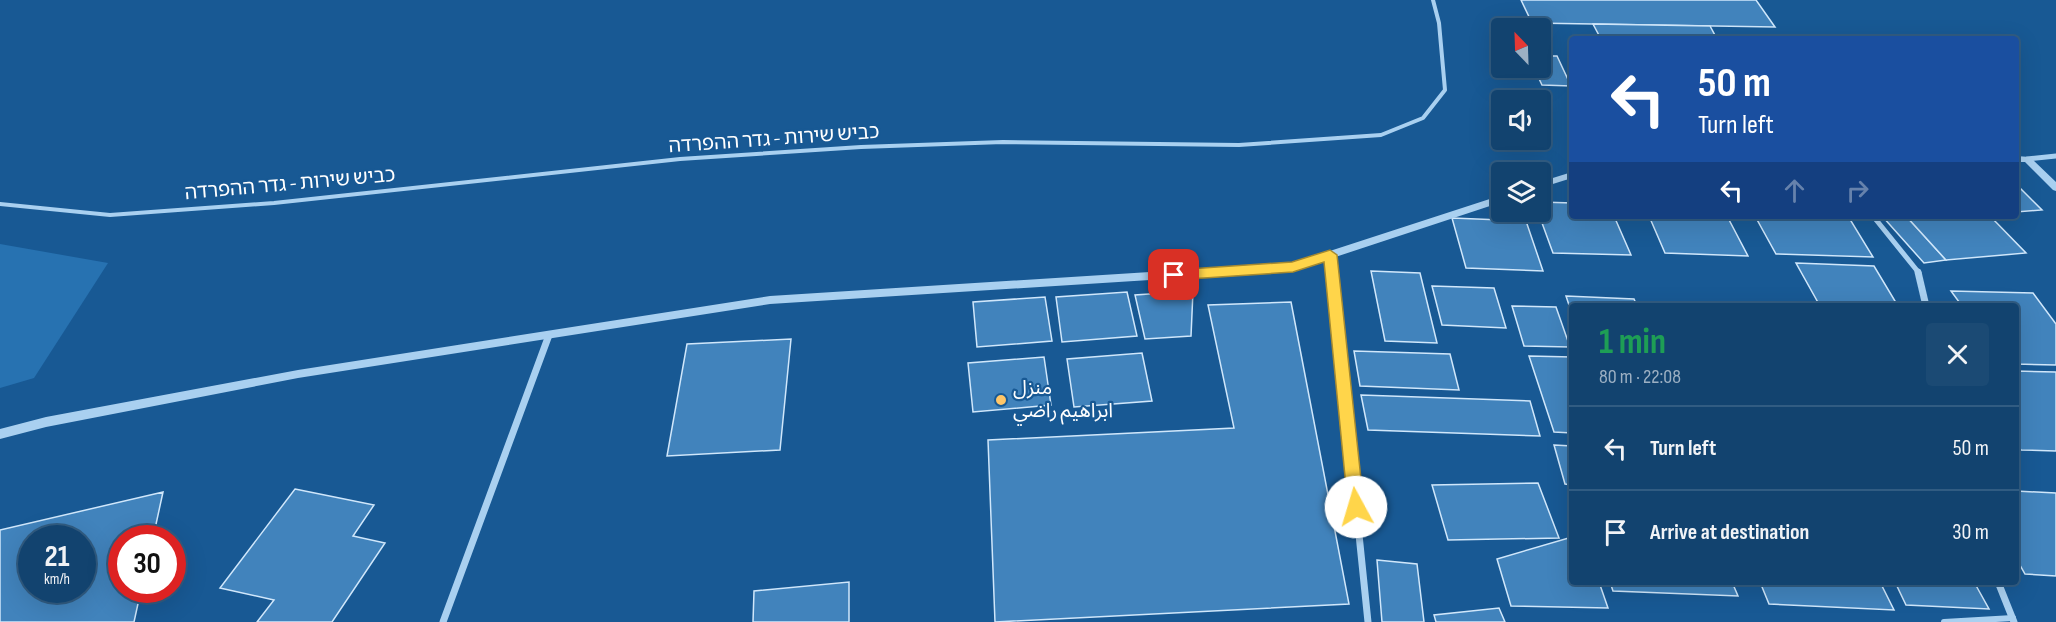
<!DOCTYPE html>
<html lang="en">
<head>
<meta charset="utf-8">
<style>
	body { margin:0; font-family:"Sofia Sans Condensed","Noto Sans Arabic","Noto Sans Hebrew",sans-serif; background:#1b4a74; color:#f1f3f6; height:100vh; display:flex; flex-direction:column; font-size:22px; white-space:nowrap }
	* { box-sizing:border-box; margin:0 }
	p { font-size:20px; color:#9cb0c3 }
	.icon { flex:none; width:33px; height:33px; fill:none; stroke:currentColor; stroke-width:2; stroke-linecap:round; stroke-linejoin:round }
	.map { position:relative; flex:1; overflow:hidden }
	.side { position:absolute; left:1569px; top:303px; width:450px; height:282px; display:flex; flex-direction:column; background:#12436f; border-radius:6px; box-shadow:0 6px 24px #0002,0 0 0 2px #315c82 }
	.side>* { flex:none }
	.banner { position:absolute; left:1569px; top:36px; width:450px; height:183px; border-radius:6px; box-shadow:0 6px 24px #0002,0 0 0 2px #315c82; background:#1a4fa0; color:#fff; overflow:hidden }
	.needle { width:39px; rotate:337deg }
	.buttons { position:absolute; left:1491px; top:18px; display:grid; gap:12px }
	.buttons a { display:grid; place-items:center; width:60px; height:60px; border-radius:6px; background:#12436f; box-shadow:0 6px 24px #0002,0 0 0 2px #315c82; font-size:30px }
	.speed { position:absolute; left:18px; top:525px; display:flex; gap:12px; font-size:30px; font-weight:700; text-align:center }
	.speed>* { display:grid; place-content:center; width:78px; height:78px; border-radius:50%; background:#12436f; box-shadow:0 6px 24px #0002,0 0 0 2px #315c82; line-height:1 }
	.speed small { font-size:15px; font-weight:400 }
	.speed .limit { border:9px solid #d22; background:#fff; color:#111 }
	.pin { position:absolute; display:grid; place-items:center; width:51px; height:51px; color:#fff; margin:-26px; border-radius:12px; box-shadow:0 3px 9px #0006 }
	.me { position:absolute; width:66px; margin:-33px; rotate:354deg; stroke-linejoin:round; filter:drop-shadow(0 0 4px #0008) }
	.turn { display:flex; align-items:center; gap:21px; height:126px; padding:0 30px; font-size:27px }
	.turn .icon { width:78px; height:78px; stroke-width:2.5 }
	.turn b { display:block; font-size:42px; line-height:51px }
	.lanes { display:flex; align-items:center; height:57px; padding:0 30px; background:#0003; justify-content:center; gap:30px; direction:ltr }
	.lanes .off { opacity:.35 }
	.round { display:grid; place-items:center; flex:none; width:63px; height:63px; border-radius:6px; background:#1b4a74 }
	.summary { display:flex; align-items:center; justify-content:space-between; height:102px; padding:0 30px }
	h1 { font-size:36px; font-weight:700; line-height:45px; color:#1e9e55 }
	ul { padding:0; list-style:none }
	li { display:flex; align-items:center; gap:18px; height:84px; padding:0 30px; border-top:2px solid #315c82 }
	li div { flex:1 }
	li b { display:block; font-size:22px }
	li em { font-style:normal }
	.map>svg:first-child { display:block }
	.green { fill:#2772b1 }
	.building { fill:#4183bc; stroke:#d0e7fb; stroke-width:1.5; fill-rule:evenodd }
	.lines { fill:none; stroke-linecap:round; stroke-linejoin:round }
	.service { stroke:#a9d0f0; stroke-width:4 }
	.pedestrian { stroke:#a9d0f0; stroke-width:6 }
	.minor-far1 { stroke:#a9d0f0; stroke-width:5 }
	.minor { stroke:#a9d0f0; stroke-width:7 }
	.tertiary { fill:#a9d0f0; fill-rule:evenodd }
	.route { fill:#ffd54a; stroke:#a68a30; stroke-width:1.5 }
	.poi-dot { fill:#ffc668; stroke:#185994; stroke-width:2 }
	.labels { text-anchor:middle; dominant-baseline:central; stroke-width:4.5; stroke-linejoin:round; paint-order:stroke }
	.street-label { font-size:20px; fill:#fff; stroke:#185994 }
	.poi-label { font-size:20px; fill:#fff; stroke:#185994; text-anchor:start }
</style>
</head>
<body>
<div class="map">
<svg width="2056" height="622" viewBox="0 0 2056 622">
	<rect width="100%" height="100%" fill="#185994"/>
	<polygon class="green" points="0,244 108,263 34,378 0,388"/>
	<g class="building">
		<polygon points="1521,0 1756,0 1775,27 1532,23"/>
		<polygon points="1593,24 1710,26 1717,39 1601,39"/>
		<polygon points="1540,56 1557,56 1571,86 1542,85 1534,68 1540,68"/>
		<polygon points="2016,184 2042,210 2016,212"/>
		<polygon points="1540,202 1572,203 1572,216 1614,216 1631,255 1553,253 1538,212 1540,212"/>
		<polygon points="1649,216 1727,216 1748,256 1665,253"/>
		<polygon points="1755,216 1848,216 1873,257 1776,254"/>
		<polygon points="1882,216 1906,216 1946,260 1924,263"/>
		<polygon points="1906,216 1990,216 2026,253 1946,260"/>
		<polygon points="1452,218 1526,221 1543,271 1466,268"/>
		<polygon points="1796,263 1874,266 1898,306 1820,306"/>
		<polygon points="1371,271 1420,273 1437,343 1385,341"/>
		<polygon points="1432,286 1494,288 1506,328 1442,325"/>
		<polygon points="1193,291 1191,336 1145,339 1135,295"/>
		<polygon points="1951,291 2033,293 2056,324 2056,365 2016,364 2016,306 1962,306"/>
		<polygon points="1127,292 1137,336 1062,342 1056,297"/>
		<polygon points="1566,296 1634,299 1637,306 1572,306 1572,314"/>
		<polygon points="1045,297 1052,341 977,347 973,302"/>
		<polygon points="1291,302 1349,604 995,622 988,440 1234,428 1208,305"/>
		<polygon points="1512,306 1556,307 1570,347 1524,346"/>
		<polygon points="791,339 780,450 667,456 687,344"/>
		<polygon points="1354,351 1450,354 1459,390 1360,386"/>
		<polygon points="1142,353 1152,401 1074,407 1067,359"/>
		<polygon points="1529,356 1572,357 1572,433 1554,432"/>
		<polygon points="1044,357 1051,405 973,412 968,363"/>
		<polygon points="2016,371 2056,372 2056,451 2021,450 2016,443"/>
		<polygon points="1361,395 1530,401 1540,436 1368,430"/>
		<polygon points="1554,445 1572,446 1572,485 1565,484"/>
		<polygon points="1538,483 1559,538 1448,540 1432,485"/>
		<polygon points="295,489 374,505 353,536 385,543 332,622 257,622 274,600 220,588"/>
		<polygon points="2016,491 2056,493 2056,576 2025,574 2016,558"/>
		<path d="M163,492L153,538H122V590H141L134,622H0V530ZM32,538H82V590H32Z"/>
		<polygon points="1572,537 1572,582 1599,582 1608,608 1511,606 1497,559"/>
		<polygon points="1377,560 1417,564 1424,622 1382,622"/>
		<polygon points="849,582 849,622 753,622 754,591"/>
		<polygon points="1610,582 1732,582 1738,596 1613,591"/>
		<polygon points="1760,582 1880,582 1894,610 1769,604"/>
		<polygon points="1895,582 1974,582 1989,609 1906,605"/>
		<polygon points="1499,608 1505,622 1436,622 1434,615"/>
	</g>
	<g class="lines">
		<polyline class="service" points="0,204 110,215 274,203 680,159 861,147 1003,142 1239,145 1381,135 1423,118 1445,90 1439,23 1433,0"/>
		<polyline class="pedestrian" points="1944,622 2013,618"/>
		<g class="minor-far1">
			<polyline points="2027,159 2056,156"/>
			<polyline points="1873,216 1919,273"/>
			<polyline points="1330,255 1332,273"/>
		</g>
		<g class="minor">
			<polyline points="1332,272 1368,622"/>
			<polyline points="1918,272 1926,306"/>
			<polyline points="1998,582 2014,622"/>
			<polyline points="443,622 549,335"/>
		</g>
		<g class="tertiary">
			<polygon points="2016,156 2030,157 2056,182 2056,191 2053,190 2025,162 2016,162"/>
			<polygon points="1572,172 1572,178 1540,188 1540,182"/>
			<polygon points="1502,195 1502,202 1293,271 770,304 298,378 46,427 0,439 0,429 46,417 298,370 770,296 1293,263"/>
		</g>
	</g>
	<polygon class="route" points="1330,250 1337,255 1364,507 1361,512 1356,514 1350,512 1348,507 1324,262 1293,272 1174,280 1167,275 1174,270 1292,262"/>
	<circle class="poi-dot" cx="1001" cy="400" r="6"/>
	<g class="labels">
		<g class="street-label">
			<text transform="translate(774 139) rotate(-4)">כביש שירות - גדר ההפרדה</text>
			<text transform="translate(290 184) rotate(-5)">כביש שירות - גדר ההפרדה</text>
		</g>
		<g class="poi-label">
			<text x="1013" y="388">منزل<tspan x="1013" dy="23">ابراهيم راضي</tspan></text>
		</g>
	</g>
</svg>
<div class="buttons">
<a><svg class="needle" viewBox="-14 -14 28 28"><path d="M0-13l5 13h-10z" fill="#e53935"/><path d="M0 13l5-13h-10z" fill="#9cb0c3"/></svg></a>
<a><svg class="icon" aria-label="sound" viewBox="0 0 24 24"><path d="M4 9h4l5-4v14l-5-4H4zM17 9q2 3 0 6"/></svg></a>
<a><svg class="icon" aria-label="layers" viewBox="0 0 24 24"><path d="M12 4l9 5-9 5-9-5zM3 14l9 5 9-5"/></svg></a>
</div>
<div class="speed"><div>21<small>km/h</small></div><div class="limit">30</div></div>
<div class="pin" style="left:1174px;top:275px;background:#d93025"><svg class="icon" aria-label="arrive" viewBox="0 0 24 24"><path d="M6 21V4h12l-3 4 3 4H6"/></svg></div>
<svg class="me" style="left:1356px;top:507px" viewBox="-20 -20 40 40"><circle r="19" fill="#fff"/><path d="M0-13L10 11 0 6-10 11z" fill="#ffd54a"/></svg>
<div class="banner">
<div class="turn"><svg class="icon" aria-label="left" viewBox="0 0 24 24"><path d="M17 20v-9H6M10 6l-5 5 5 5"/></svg><div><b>50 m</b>Turn left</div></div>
<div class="lanes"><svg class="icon" aria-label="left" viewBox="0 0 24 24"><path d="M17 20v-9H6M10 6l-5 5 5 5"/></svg><svg class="icon off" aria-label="ahead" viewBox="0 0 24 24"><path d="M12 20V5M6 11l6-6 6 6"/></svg><svg class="icon off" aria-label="right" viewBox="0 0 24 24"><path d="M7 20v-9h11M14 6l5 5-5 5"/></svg></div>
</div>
<section class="side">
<div class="summary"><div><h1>1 min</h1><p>80 m · 22:08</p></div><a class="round"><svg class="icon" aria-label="close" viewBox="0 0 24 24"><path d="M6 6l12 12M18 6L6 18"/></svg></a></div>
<ul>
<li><svg class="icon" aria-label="left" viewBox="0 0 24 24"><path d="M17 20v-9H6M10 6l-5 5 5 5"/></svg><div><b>Turn left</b></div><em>50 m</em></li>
<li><svg class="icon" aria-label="arrive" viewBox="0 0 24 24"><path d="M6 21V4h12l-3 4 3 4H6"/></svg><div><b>Arrive at destination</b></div><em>30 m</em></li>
</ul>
</section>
</div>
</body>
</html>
